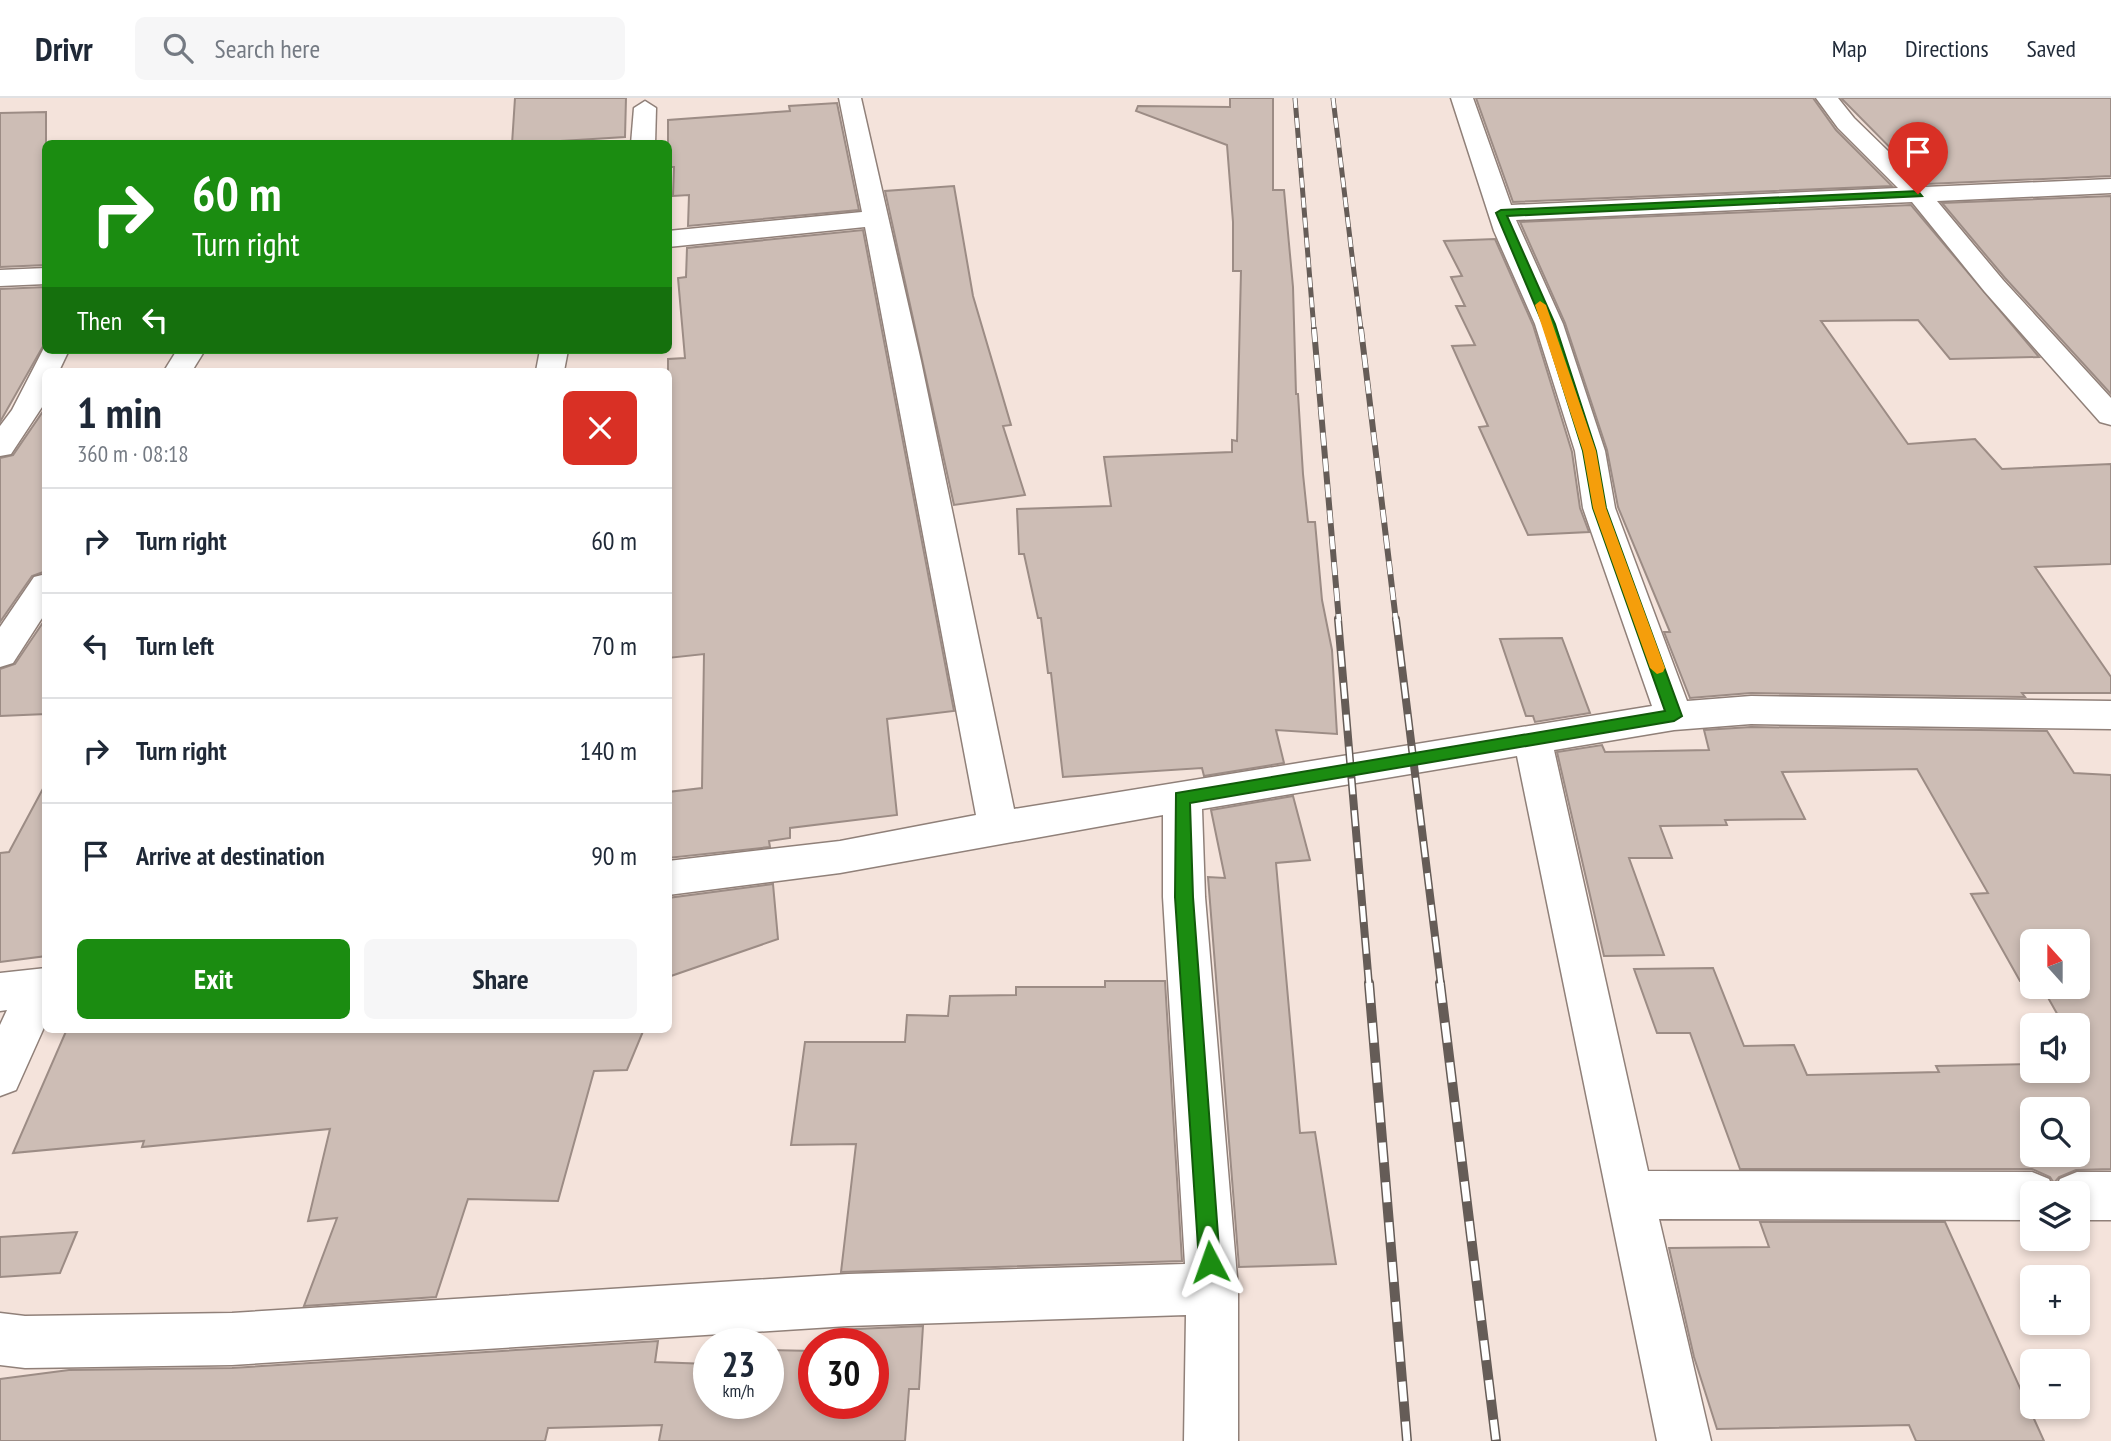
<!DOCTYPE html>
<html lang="en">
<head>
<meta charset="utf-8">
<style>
	body { margin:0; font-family:"PT Sans Narrow",sans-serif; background:#f6f6f7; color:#1f2937; height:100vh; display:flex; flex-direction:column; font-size:26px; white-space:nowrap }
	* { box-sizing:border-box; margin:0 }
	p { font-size:23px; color:#747a83 }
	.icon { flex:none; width:38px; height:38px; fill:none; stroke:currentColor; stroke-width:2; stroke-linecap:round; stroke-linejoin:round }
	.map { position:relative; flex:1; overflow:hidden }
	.drawer { position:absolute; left:42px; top:270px; width:630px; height:665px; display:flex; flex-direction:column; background:#fff; border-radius:10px; box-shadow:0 4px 10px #0003 }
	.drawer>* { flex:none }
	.guide { position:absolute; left:42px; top:42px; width:630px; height:214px; border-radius:10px; box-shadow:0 4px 10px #0003; background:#1b8c11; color:#fff; overflow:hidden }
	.needle { width:46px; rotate:339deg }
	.buttons { position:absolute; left:2020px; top:831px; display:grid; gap:14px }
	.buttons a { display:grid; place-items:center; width:70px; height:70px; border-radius:10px; background:#fff; box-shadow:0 4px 10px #0003; font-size:35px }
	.speed { position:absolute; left:693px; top:1230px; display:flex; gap:14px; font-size:35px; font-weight:700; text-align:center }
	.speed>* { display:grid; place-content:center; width:91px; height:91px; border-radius:50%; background:#fff; box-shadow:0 4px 10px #0003; line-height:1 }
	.speed small { font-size:18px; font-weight:400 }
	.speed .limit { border:10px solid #d22; background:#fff; color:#111 }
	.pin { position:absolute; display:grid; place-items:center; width:60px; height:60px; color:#fff; margin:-72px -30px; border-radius:50% 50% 50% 0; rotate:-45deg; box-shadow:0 0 7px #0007 }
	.pin .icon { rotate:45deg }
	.me { position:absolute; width:77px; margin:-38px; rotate:356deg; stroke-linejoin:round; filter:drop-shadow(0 0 5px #0008) }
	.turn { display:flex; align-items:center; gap:24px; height:147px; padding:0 35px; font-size:32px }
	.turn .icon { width:91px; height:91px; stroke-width:2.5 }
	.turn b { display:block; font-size:49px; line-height:60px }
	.then { display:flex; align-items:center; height:66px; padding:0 35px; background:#0003; gap:14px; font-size:26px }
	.round { display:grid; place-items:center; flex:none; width:74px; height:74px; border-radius:10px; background:#f6f6f7 }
	.summary { display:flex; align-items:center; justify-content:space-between; height:119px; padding:0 35px }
	h1 { font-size:42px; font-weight:600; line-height:52px }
	.cta { display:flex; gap:14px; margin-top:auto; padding:14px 35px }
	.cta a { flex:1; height:80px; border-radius:10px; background:#1b8c11; color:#fff; font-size:28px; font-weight:600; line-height:80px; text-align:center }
	.cta a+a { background:#f6f6f7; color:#1f2937 }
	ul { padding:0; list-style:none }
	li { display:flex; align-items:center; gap:21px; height:105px; padding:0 35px; border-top:2px solid #e0e1e3 }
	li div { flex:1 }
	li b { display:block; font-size:26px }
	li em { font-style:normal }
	header { display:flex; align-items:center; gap:42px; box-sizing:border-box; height:98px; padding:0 35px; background:#fff; border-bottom:2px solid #e0e1e3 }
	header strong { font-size:33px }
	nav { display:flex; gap:38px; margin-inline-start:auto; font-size:24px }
	.search { width:490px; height:63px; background:#f6f6f7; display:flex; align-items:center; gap:18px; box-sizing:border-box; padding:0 24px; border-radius:10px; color:#747a83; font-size:26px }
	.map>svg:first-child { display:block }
	.building { fill:#cdbdb5; stroke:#9c8c85; stroke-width:2; fill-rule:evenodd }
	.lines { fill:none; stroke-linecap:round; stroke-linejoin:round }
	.minor-casing { stroke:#908079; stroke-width:3 }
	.minor { fill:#fff; fill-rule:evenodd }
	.rail-far3-casing { stroke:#655c57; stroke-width:5 }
	.rail-far2-casing { stroke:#655c57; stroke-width:6 }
	.rail-far1-casing { stroke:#655c57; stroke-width:8 }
	.rail-casing { stroke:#655c57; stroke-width:10 }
	.rail-far3 { stroke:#fff; stroke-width:3.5; stroke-dasharray:10; stroke-linecap:butt }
	.rail-far2 { stroke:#fff; stroke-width:4.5; stroke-dasharray:13; stroke-linecap:butt }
	.rail-far1 { stroke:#fff; stroke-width:5; stroke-dasharray:16; stroke-linecap:butt }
	.rail { stroke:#fff; stroke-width:7; stroke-dasharray:20; stroke-linecap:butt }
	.route { fill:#1b8c11; stroke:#125b0b; stroke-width:2 }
	.slow { fill:#f59e0b }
</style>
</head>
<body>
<header>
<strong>Drivr</strong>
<div class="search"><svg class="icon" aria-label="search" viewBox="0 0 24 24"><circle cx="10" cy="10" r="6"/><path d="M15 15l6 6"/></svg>Search here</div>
<nav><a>Map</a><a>Directions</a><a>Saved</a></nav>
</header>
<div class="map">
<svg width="2111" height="1343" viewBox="0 0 2111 1343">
	<rect width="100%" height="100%" fill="#f4e3db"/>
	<g class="building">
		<polygon points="515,0 626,0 625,39 512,46"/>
		<polygon points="1230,0 1273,0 1273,92 1284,92 1293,189 1296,296 1298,296 1303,376 1308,424 1315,424 1322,502 1332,552 1337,636 1276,632 1284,665 1204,678 1202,670 1063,679 1051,575 1048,575 1041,520 1038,520 1024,456 1019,456 1017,411 1111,408 1104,359 1232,354 1232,342 1237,343 1241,173 1233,173 1233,124 1227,47 1136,13 1138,8 1230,9"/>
		<polygon points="1476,0 1813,0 1836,32 1892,88 1513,104"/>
		<polygon points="1841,0 2111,0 2111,78 1926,86"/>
		<polygon points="837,5 859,112 688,128 689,97 673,98 674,69 668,69 668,22 790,13 789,8"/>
		<polygon points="46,14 46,167 0,169 0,15"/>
		<polygon points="954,88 973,198 1011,327 1003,328 1025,397 954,407 885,93"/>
		<polygon points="2111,98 2111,296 2005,180 1942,105"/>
		<polygon points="1911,107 2039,259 1950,261 1918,222 1821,223 1908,346 1975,341 2002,371 2111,366 2111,466 2035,469 2111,579 2111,595 2022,595 2025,599 1751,595 1690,600 1664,534 1670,534 1618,409 1607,352 1565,225 1520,124"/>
		<polygon points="863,132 954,613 887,621 897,717 790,730 790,740 769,743 770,749 668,760 668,694 702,690 704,556 668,560 668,261 685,260 678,180 686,179 687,150"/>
		<polygon points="1495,141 1533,227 1572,354 1580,410 1589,434 1528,437 1479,329 1488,328 1452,248 1475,247 1456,208 1465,208 1451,179 1462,178 1444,143"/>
		<polygon points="46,189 46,243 0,324 0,191"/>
		<polygon points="46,309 46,473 32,478 0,524 0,360 13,357"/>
		<polygon points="46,520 46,616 0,618 0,571 15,566"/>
		<polygon points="1562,540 1590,615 1535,624 1533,618 1526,618 1500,541"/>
		<path d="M1751,629L2047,633L2074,675L2111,677V1071L2076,1072L2059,1079L2054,1085L2050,1079L2032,1071H1740L1690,935H1657L1634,871L1713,870L1744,948L1794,947L1807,977L1939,974L1936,968L2032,966V973H2077V965H2086L2077,951V928H2064L2042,889H2077V844H2032V883H2020L1971,796L1988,795L1917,671L1782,674L1805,721L1725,722L1727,727L1660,728L1672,760H1629L1664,857L1604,858L1557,654L1602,647L1605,654L1709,652L1704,632ZM2032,1012H2077V1057H2032Z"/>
		<polygon points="46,685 46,858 0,864 0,755 9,754"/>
		<polygon points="1293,698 1310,762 1276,765 1300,1035 1315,1034 1336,1166 1239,1169 1208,779 1225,780 1211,712"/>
		<polygon points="773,786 778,841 668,879 668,800"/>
		<polygon points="1105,883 1165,883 1182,1163 841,1174 856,1046 791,1047 805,944 905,944 907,917 948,918 950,898 1016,897 1016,889 1105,889"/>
		<polygon points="67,931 644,931 627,972 594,973 558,1103 468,1101 436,1199 304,1208 337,1120 308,1123 330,1031 142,1049 144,1043 13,1055"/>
		<polygon points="1760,1124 1945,1124 2044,1343 1916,1343 1909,1327 1717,1331 1694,1259 1669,1150 1769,1149"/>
		<polygon points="77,1134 60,1175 0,1179 0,1139"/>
		<polygon points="923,1228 919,1291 909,1291 905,1343 659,1343 662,1327 548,1330 545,1343 0,1343 0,1281 69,1272 232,1270 658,1243 655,1264 709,1266 709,1306 768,1306 768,1252 814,1253 814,1306 873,1306 873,1246 832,1246 834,1232"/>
	</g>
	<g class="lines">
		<g class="minor-casing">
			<g id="minor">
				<polygon points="839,0 861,0 921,263 1014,711 1652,608 1583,410 1575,353 1535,226 1494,133 1451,0 1473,0 1511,107 1898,90 1838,30 1816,0 1838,0 1854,20 1925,89 2111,81 2111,95 1937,103 2003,182 2111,300 2111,327 2100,324 1985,194 1912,104 1516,122 1563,226 1605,353 1615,410 1687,603 1751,598 2111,603 2111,631 1751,626 1674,632 1554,652 1648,1073 2032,1074 2049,1081 2054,1093 2060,1081 2077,1074 2111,1074 2111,1122 2077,1122 2077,1096 2032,1096 2032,1122 1659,1121 1711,1343 1657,1343 1517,658 1202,711 1205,799 1238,1191 1238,1343 1184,1343 1186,1217 848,1228 232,1267 25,1270 0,1267 0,1215 25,1218 232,1215 848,1176 1185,1166 1163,799 1163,717 840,775 668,797 668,763 840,743 976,717 865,129 668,149 668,133 862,114"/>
				<polygon points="645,3 656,10 655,46 631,46 634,10"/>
				<polygon points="46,170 46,186 0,188 0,172"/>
				<polygon points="46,246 46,252 69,252 59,273 46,273 46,303 11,356 0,358 0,328 12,312"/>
				<polygon points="177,252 205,252 192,273 164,273"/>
				<polygon points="540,252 568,252 564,273 536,273"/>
				<polygon points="46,476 46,514 13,565 0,569 0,529 34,479"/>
				<polygon points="46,870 46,925 16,992 0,998 0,927 7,912 0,913 0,875"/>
			</g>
		</g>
		<use href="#minor" class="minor"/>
		<g class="rail-far3-casing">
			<g id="rail-far3">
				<polyline points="1295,0 1314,232"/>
				<polyline points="1333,0 1361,232"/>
			</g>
		</g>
		<g class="rail-far2-casing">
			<g id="rail-far2">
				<polyline points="1314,231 1339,523"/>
				<polyline points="1361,231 1396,523"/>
			</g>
		</g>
		<g class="rail-far1-casing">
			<g id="rail-far1">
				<polyline points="1338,521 1369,887"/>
				<polyline points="1396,521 1441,887"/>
			</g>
		</g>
		<g class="rail-casing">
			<g id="rail">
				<polyline points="1369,885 1407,1343"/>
				<polyline points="1440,885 1496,1343"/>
			</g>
		</g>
		<use href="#rail-far3" class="rail-far3"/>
		<use href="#rail-far2" class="rail-far2"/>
		<use href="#rail-far1" class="rail-far1"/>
		<use href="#rail" class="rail"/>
	</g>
	<polygon class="route" points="1918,93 1922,98 1507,118 1555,226 1596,353 1606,410 1682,618 1674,623 1190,705 1193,799 1220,1164 1217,1172 1210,1175 1202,1172 1199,1164 1175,799 1176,695 1665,613 1593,410 1583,353 1543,226 1496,115 1501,112"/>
	<polygon class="slow" points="1540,203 1546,207 1596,353 1606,410 1665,570 1663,574 1657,576 1650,570 1593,410 1583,353 1535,207"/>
</svg>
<div class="buttons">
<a><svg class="needle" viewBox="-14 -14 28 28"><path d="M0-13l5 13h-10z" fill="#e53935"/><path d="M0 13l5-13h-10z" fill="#747a83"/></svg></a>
<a><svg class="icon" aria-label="sound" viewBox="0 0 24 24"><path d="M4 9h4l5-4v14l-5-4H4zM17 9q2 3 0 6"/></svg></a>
<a><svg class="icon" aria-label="search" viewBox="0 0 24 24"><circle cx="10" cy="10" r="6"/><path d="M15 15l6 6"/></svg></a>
<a><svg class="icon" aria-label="layers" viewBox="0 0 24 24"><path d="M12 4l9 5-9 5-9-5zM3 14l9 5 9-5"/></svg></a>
<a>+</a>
<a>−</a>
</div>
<div class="speed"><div>23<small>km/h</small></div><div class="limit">30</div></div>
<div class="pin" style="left:1918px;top:96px;background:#d93025"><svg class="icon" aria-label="arrive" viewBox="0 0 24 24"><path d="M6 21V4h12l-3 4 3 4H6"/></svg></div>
<svg class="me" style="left:1210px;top:1164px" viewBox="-20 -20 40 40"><path d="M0-17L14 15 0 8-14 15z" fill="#1b8c11" stroke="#fff" stroke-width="4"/></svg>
<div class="guide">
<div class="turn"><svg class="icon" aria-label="right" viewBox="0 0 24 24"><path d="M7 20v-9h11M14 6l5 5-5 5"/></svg><div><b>60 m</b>Turn right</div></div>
<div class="then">Then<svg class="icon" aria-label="left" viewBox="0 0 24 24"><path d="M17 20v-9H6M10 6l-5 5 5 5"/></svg></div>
</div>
<section class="drawer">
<div class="summary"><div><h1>1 min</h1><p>360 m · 08:18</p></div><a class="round" style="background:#d93025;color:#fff"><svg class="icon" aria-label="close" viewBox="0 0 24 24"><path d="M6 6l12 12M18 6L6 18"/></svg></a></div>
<ul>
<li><svg class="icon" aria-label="right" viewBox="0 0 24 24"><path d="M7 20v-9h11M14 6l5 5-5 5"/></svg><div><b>Turn right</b></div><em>60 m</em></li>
<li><svg class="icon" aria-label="left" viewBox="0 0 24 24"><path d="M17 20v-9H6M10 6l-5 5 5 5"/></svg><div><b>Turn left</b></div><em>70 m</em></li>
<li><svg class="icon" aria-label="right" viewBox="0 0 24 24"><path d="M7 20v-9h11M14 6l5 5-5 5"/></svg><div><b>Turn right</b></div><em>140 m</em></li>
<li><svg class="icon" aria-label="arrive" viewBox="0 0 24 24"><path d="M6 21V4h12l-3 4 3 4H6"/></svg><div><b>Arrive at destination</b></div><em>90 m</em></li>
</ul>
<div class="cta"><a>Exit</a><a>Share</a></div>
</section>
</div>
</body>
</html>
